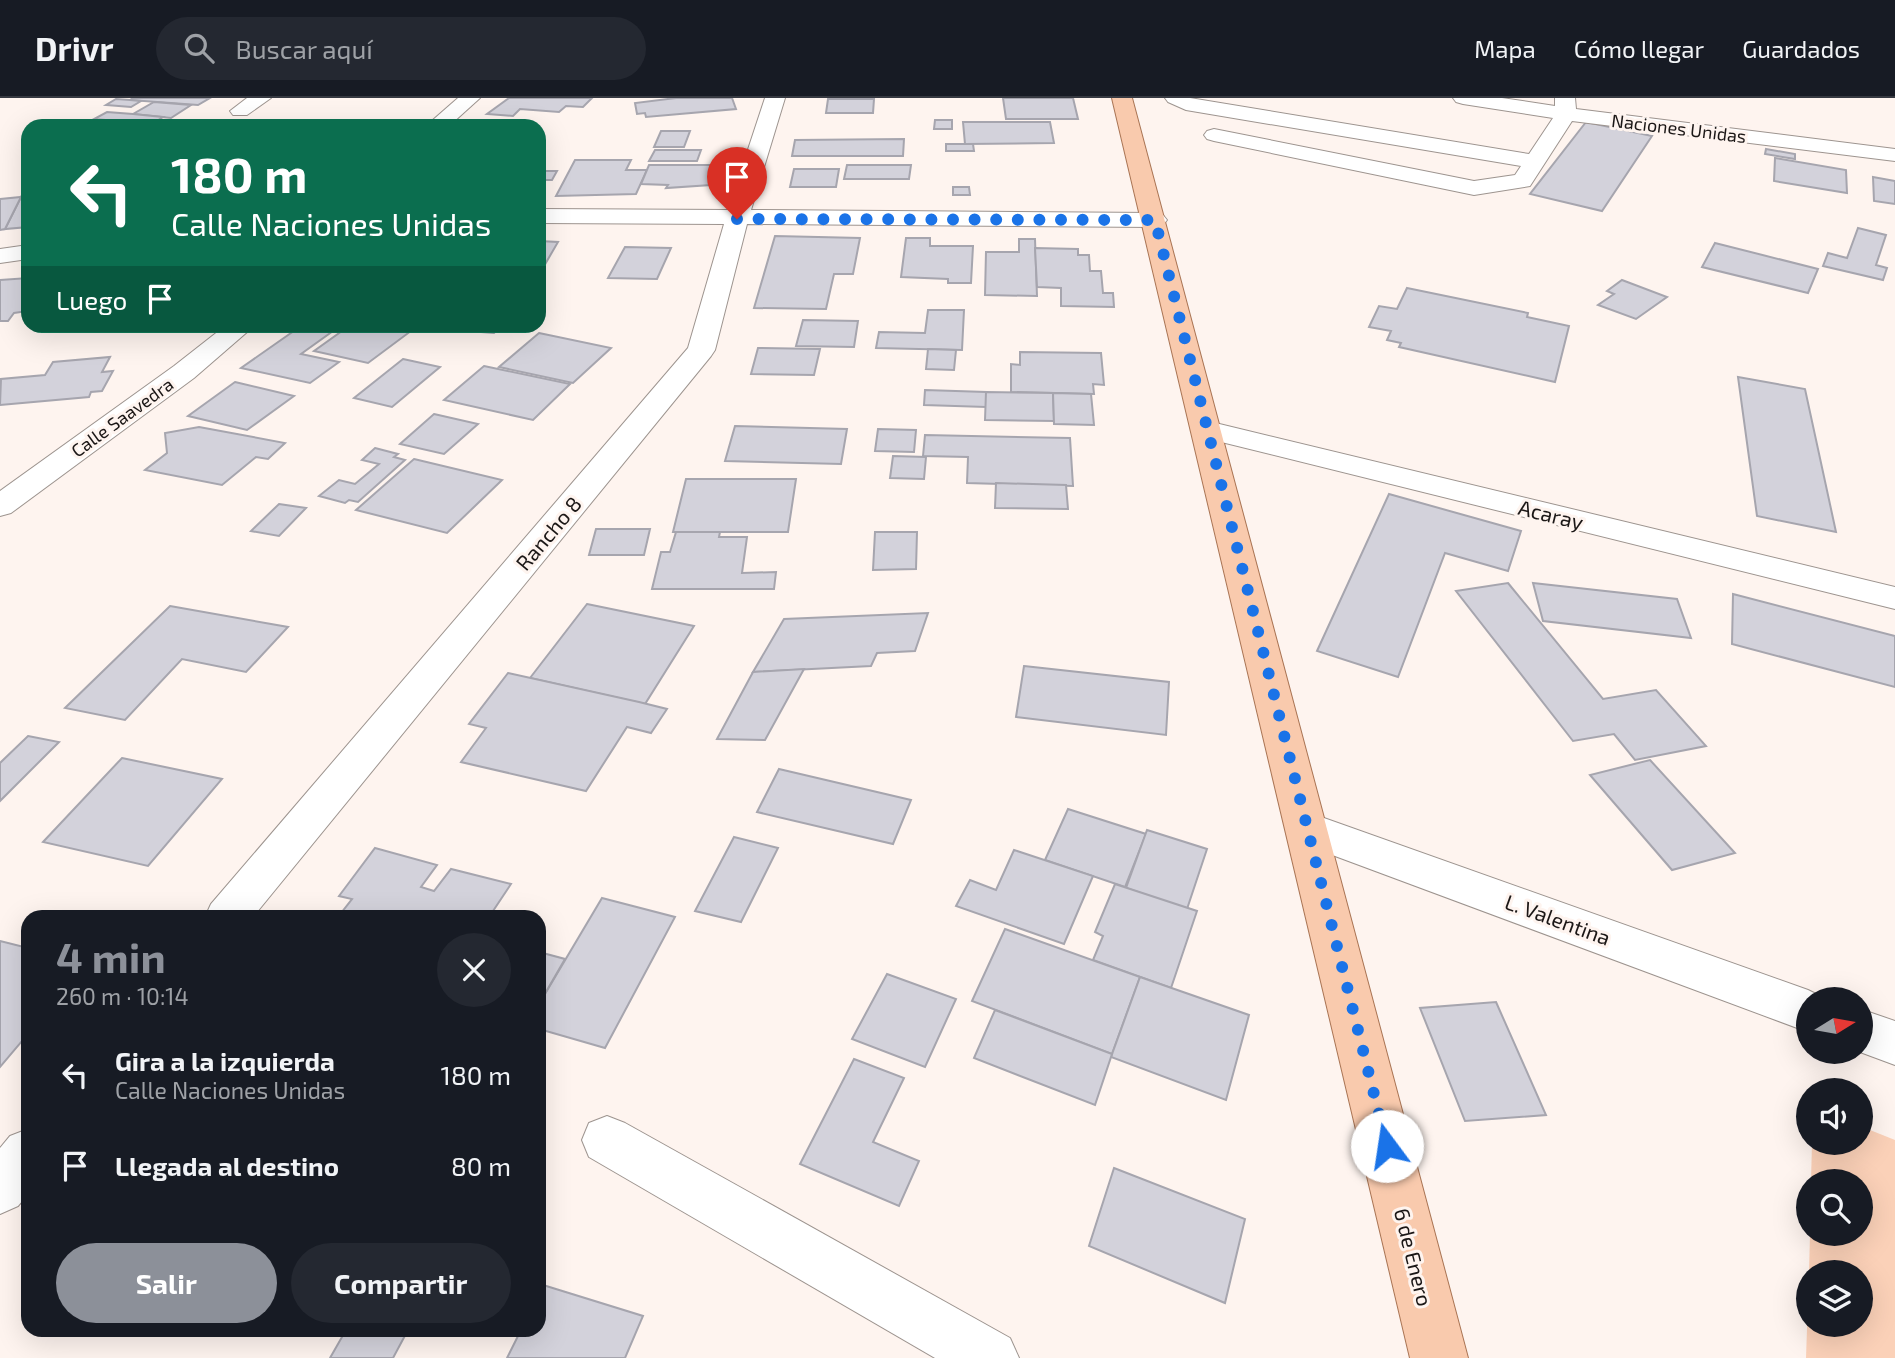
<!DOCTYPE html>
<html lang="es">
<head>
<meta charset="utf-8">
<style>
	body { margin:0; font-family:"Exo 2",sans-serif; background:#242831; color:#f1f3f6; height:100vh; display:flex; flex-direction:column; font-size:26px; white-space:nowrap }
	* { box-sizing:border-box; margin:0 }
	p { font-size:23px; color:#9ea1a6 }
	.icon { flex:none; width:38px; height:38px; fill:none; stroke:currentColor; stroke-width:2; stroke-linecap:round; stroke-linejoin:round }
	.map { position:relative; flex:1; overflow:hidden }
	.drawer { position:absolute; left:21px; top:812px; width:525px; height:427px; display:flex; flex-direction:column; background:#171b24; border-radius:21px; box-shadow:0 7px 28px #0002 }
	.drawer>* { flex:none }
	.guide { position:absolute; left:21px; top:21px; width:525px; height:214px; border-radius:21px; box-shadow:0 7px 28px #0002; background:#0b6e4f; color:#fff; overflow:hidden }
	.needle { width:46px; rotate:79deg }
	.tools { position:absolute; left:1796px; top:889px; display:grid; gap:14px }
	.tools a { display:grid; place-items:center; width:77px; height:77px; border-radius:50%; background:#171b24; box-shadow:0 7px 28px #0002; font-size:35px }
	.pin { position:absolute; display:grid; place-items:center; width:60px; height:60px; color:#fff; margin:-72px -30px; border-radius:50% 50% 50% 0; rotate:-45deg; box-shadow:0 0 7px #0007 }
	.pin .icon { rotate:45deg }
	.me { position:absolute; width:77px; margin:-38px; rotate:346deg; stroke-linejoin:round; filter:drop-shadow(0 0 5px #0008) }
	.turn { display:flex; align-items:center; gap:24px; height:147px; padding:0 35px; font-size:32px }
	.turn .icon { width:91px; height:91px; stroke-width:2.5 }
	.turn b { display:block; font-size:49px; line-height:60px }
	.then { display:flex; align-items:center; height:66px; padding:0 35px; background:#0003; gap:14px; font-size:26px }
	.round { display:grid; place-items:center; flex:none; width:74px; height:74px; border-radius:37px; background:#242831 }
	.headline { display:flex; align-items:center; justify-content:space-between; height:119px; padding:0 35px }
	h1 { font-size:42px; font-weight:700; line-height:52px; color:#8c9099 }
	.action { display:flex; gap:14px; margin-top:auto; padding:14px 35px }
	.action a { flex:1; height:80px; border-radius:42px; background:#8c9099; color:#fff; font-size:28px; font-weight:700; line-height:80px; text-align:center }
	.action a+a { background:#242831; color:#f1f3f6 }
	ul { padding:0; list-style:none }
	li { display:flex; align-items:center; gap:21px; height:91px; padding:0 35px }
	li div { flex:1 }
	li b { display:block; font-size:26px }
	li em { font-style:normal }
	header { display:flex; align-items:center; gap:42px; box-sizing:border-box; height:98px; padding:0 35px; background:#171b24; border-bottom:2px solid #363941 }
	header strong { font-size:33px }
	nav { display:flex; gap:38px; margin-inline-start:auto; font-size:24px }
	.search { width:490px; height:63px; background:#242831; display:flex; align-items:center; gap:18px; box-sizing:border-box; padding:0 24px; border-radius:38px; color:#9ea1a6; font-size:26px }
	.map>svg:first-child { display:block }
	.green { fill:#fbd1b8 }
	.building { fill:#d3d2db; stroke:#a6a5ae; stroke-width:2 }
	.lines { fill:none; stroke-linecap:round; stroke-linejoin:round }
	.minor-casing { stroke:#9d948f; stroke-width:2 }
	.major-casing { stroke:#a97454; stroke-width:2 }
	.minor { fill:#fff; fill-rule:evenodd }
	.major { fill:#f9caad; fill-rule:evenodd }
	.route { stroke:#1a73e8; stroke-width:12; stroke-dasharray:0 21.6 }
	.labels { text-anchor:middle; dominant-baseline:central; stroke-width:6; stroke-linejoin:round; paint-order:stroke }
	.far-street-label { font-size:18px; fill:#1b1716; stroke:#fef4ef }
	.street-label { font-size:21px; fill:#1b1716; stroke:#fef4ef }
</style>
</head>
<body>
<header>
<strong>Drivr</strong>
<div class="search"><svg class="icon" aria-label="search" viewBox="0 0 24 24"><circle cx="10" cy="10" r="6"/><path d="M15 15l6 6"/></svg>Buscar aquí</div>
<nav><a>Mapa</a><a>Cómo llegar</a><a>Guardados</a></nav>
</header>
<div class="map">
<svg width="1895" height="1260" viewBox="0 0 1895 1260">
	<rect width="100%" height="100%" fill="#fef4ef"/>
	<polygon class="green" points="1860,1028 1895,1042 1895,1260 1806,1260 1808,1202 1808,1227 1860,1227 1860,1174 1809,1174 1810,1136 1860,1136 1860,1083 1811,1083 1812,1045 1860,1045"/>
	<g class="building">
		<polygon points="133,0 210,0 198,7 130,2"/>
		<polygon points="509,0 592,0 583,9 566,8 559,14 520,11 513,18 487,16"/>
		<polygon points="732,0 736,11 646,19 645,15 637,16 635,5 676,0"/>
		<polygon points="1003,0 1073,0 1078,21 1006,21"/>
		<polygon points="116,1 130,2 141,3 131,9 106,7"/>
		<polygon points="828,1 874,1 873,15 826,15"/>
		<polygon points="154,4 191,7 171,20 133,16"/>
		<polygon points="107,14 133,16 163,19 152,26 94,21"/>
		<polygon points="935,22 952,22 952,31 934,31"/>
		<polygon points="111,23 152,26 166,27 102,28"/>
		<polygon points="963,24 1050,24 1054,45 965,46"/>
		<polygon points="1586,24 1652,38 1602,113 1530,96"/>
		<polygon points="661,33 690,33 684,49 654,49"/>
		<polygon points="904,41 903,58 792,58 795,42"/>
		<polygon points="946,46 973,46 974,53 946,53"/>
		<polygon points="1766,51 1795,56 1795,61 1765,56"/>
		<polygon points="655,52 701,52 697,63 649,63"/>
		<polygon points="1775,60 1846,72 1847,95 1774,83"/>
		<polygon points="575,62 631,62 626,72 647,72 636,96 556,98"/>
		<polygon points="649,67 717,67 711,87 666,90 668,87 641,86"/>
		<polygon points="847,67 911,67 909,81 844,81"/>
		<polygon points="794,71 839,71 836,89 790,89"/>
		<polygon points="539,73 557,73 552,82 539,82"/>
		<polygon points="1873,79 1895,83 1895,106 1874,103"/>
		<polygon points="28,88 28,129 5,131 26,89"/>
		<polygon points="953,89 969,89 970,97 953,97"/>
		<polygon points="21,99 5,131 0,132 0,101"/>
		<polygon points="1858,130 1886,137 1876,167 1887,170 1883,182 1823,168 1828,155 1847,160"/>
		<polygon points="775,138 860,140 853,176 834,176 826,211 754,210"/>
		<polygon points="906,140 930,140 930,148 973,148 971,185 948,185 948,181 901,179"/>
		<polygon points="1019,141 1035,141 1037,198 985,197 986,154 1019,154"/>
		<polygon points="539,143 558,144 540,175 539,175"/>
		<polygon points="1715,145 1818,171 1808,195 1702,169"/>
		<polygon points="625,149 671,150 657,181 608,180"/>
		<polygon points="1035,150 1078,151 1078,157 1089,157 1090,173 1101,173 1103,195 1113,195 1114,209 1061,208 1061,190 1037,189"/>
		<polygon points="28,180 28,213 14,215 8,223 0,223 0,182"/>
		<polygon points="1622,182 1667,199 1636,221 1598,207 1614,196 1607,193"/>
		<polygon points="1407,190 1528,215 1527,219 1569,228 1555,284 1399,249 1401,245 1387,242 1391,233 1369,229 1379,208 1397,211"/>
		<polygon points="928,212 964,212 962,252 876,250 879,234 925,235"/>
		<polygon points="803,222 858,223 854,249 796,248"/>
		<polygon points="301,228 340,228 301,256 339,264 310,285 241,270"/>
		<polygon points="349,228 402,228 415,230 368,265 314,253"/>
		<polygon points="470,228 500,228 494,235 466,233"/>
		<polygon points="539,235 611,250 573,285 499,269"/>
		<polygon points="758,250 820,251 814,277 751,276"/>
		<polygon points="928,251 956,252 954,272 926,271"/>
		<polygon points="1020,254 1101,255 1104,287 1093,286 1094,296 1011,294 1011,266 1020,267"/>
		<polygon points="110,259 102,274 113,273 102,293 91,294 89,299 0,307 1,281 45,277 53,264"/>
		<polygon points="403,261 440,269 392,309 354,300"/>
		<polygon points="484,268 570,286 533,322 444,302"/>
		<polygon points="1738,279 1805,291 1836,434 1757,418"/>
		<polygon points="235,284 294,298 247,332 188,318"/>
		<polygon points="925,292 986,294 986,309 924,307"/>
		<polygon points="986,294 1053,295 1054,323 985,322"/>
		<polygon points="1053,295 1091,296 1094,327 1054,326"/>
		<polygon points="434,316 478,326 444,356 400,346"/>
		<polygon points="735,328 847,331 841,366 725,363"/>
		<polygon points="199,329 285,345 268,361 256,359 222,387 145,372 167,355 165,335"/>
		<polygon points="878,331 916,332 914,354 875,353"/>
		<polygon points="925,337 1070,340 1073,388 967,385 968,359 923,358"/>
		<polygon points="375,350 398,356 394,359 405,362 358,404 349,402 345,405 319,398 339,382 355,386 379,366 362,362"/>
		<polygon points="893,358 926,359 924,381 890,380"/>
		<polygon points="414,361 502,382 447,435 356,412"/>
		<polygon points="686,381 796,381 788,434 673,434"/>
		<polygon points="996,385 1066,387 1068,411 995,410"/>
		<polygon points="1389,396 1521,433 1508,473 1445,455 1398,579 1317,553"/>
		<polygon points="279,406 306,410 279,438 251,433"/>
		<polygon points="596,431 650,431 644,457 589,457"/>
		<polygon points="676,434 720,434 719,439 747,439 742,475 776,474 774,491 652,491 661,454 670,454"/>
		<polygon points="875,434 917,434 916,471 873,472"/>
		<polygon points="1508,485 1603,601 1656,592 1706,648 1635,662 1614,636 1573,643 1456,493"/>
		<polygon points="1533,485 1677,501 1691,540 1543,523"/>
		<polygon points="1733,496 1895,538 1895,589 1732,546"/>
		<polygon points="587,506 694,528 645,606 530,580"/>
		<polygon points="170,508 288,529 246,574 182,561 125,622 65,610"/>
		<polygon points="928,515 915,553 877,555 871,568 753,574 784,521"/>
		<polygon points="1024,568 1169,584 1166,637 1016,619"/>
		<polygon points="804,571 765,642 717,641 753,574"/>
		<polygon points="508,575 639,604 667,611 651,635 627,629 586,693 461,664 486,630 469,626"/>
		<polygon points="28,638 59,644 0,703 0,665"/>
		<polygon points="122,660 222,681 148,768 43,744"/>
		<polygon points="1650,662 1735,755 1672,772 1590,677"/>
		<polygon points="779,671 911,702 893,746 757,714"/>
		<polygon points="1068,711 1146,736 1125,789 1045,762"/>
		<polygon points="1147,732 1207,751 1187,811 1126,790"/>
		<polygon points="734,739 778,750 741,824 695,813"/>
		<polygon points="375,750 437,767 421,789 434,793 451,771 511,786 489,819 338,819 352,801 339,798"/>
		<polygon points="1014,752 1093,778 1064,846 956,808 970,782 996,792"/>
		<polygon points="1115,786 1197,813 1171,890 1093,862 1103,838 1095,834"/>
		<polygon points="602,800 675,819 605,950 539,931 539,906"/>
		<polygon points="1005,831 1140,879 1112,956 972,903"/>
		<polygon points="0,843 28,850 28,936 0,969"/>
		<polygon points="539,854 565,861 539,906"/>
		<polygon points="887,876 956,901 925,969 852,941"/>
		<polygon points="1140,879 1249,917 1226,1002 1111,959"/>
		<polygon points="1496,904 1546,1017 1465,1023 1420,910"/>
		<polygon points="995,912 1112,956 1095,1007 974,960"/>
		<polygon points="854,961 904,980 873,1044 919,1063 899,1108 800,1066"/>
		<polygon points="1114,1070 1245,1121 1225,1205 1089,1148"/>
		<polygon points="543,1187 643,1218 625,1260 507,1260 521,1232 539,1232 539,1195"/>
		<polygon points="346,1232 408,1232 393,1260 330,1260"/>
	</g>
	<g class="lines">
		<g class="minor-casing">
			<g id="minor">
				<polygon points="247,0 271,0 247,17 233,17 230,13"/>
				<polygon points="458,0 480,0 449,28 426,28"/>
				<polygon points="765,0 785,0 751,112 1155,115 1163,117 1167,122 1163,127 1155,129 747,126 715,252 711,258 253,819 205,819 211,806 688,250 724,126 539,125 539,111 728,112"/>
				<polygon points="1165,0 1190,0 1529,56 1553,20 1463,6 1456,4 1453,0 1502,0 1555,8 1555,0 1575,0 1576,11 1895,51 1895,63 1572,23 1530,88 1474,97 1214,43 1207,41 1204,37 1207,33 1214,31 1474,83 1515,77 1521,68 1186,12 1168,4"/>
				<polygon points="28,147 28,161 0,165 0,151"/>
				<polygon points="225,228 254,228 194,280 11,415 0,418 0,393 174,268"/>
				<polygon points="1207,323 1895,489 1895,511 1197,338 1192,332 1197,326"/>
				<polygon points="1307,714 1808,892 1826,901 1808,901 1808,934 1292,742 1286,730 1292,718"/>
				<polygon points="1860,911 1895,923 1895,967 1860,954"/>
				<polygon points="607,1018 625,1025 1010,1240 1019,1260 935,1260 589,1059 582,1042 589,1025"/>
				<polygon points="28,1031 28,1096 18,1108 0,1116 0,1050 10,1038"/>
			</g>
		</g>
		<g class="major-casing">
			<polygon id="major" points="1112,0 1132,0 1468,1260 1410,1260"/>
		</g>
		<use href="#minor" class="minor"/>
		<use href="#major" class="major"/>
	</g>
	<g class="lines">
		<polyline class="route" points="737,121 1155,122 1387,1048"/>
	</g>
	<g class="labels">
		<g class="far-street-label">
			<text transform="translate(1679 30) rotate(7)">Naciones Unidas</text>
			<text transform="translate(122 319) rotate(-36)">Calle Saavedra</text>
		</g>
		<g class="street-label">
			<text transform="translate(1551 416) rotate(14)">Acaray</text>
			<text transform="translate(548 435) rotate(-50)">Rancho 8</text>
			<text transform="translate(1558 821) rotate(20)">L. Valentina</text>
			<text transform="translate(1414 1159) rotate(76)">6 de Enero</text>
		</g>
	</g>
</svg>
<div class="tools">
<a><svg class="needle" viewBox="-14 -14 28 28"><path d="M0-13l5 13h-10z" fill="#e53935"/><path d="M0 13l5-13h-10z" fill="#9ea1a6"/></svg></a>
<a><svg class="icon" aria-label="sound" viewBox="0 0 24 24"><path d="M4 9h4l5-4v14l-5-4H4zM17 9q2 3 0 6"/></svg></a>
<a><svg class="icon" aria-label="search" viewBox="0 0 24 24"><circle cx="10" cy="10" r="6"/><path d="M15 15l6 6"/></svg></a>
<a><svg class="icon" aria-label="layers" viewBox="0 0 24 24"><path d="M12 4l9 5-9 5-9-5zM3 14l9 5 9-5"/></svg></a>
</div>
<div class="pin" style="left:737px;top:121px;background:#d93025"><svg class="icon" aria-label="arrive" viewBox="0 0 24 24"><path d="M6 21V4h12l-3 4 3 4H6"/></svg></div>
<svg class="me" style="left:1387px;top:1048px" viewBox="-20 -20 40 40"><circle r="19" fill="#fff"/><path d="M0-13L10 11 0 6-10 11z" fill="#1a73e8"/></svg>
<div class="guide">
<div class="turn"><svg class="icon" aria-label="left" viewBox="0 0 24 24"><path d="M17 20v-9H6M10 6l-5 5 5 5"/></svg><div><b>180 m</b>Calle Naciones Unidas</div></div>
<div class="then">Luego<svg class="icon" aria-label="arrive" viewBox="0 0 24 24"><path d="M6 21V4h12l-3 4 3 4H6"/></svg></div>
</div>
<section class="drawer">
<div class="headline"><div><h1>4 min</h1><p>260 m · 10:14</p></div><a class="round"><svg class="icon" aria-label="close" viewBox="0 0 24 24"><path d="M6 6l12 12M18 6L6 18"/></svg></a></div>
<ul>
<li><svg class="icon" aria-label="left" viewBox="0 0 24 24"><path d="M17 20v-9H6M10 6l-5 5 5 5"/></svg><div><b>Gira a la izquierda</b><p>Calle Naciones Unidas</p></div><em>180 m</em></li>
<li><svg class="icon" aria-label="arrive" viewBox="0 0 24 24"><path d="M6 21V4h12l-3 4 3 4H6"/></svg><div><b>Llegada al destino</b></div><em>80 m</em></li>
</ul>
<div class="action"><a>Salir</a><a>Compartir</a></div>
</section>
</div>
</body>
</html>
